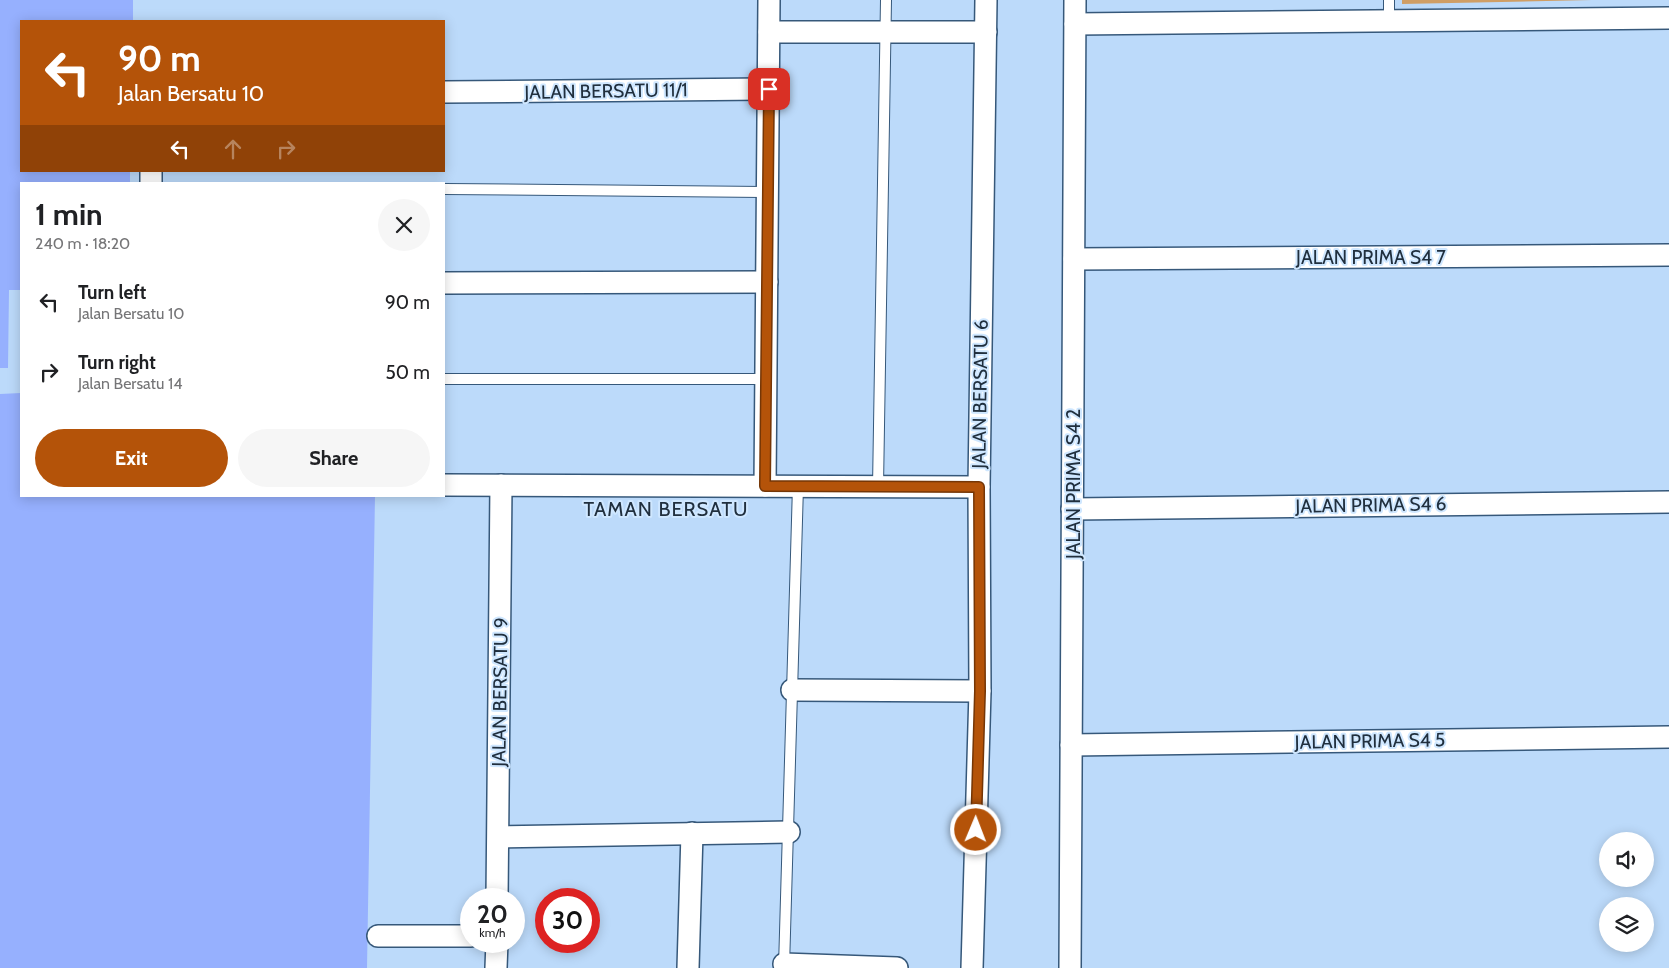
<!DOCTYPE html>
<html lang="en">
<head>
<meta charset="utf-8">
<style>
	body { margin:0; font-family:Cabin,sans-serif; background:#f6f6f6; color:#202124; height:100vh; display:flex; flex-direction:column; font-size:19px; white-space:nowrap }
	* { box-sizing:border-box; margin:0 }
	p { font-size:16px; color:#757577 }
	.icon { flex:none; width:28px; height:28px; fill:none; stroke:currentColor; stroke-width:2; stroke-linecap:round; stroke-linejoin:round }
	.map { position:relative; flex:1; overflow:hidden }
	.side { position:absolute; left:20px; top:182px; width:425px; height:315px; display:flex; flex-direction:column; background:#fff; border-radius:0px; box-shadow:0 2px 12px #0003 }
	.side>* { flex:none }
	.banner { position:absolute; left:20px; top:20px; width:425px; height:152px; border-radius:0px; box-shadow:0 2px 12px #0003; background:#b45309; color:#fff; overflow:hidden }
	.tools { position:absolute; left:1599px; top:832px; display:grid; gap:10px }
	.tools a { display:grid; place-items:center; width:55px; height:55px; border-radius:50%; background:#fff; box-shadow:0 2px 12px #0003; font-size:25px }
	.speed { position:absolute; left:460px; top:888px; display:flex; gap:10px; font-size:25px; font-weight:700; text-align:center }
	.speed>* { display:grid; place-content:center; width:65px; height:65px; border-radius:50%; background:#fff; box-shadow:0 2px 12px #0003; line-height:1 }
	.speed small { font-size:12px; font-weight:400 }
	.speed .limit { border:8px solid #d22; background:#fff; color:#111 }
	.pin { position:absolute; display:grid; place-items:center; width:42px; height:42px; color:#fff; margin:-21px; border-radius:10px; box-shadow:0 2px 8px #0006 }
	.me { position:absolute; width:55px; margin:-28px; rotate:1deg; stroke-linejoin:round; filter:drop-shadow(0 0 4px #0008) }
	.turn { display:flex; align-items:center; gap:18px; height:105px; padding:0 15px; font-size:22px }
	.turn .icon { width:65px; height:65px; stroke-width:2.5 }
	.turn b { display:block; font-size:35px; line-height:42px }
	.lanes { display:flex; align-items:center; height:48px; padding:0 15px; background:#0003; justify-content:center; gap:25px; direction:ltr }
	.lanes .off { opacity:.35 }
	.round { display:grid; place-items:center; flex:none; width:52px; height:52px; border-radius:26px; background:#f6f6f6 }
	.summary { display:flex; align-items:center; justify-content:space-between; height:85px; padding:0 15px }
	h1 { font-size:30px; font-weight:700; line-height:38px }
	.button { display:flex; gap:10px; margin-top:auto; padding:10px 15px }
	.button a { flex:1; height:58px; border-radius:30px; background:#b45309; color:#fff; font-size:20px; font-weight:700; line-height:58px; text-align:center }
	.button a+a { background:#f6f6f6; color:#202124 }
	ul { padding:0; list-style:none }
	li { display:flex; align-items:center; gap:15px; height:70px; padding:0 15px }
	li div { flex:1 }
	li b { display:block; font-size:19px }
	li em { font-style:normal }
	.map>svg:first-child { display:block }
	.green { fill:#cf9e65 }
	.building { fill:#96b0fe }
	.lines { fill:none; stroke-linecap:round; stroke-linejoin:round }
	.lane-casing { stroke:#36587a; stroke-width:12 }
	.street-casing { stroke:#36587a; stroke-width:24 }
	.lane { stroke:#fff; stroke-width:10 }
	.street { stroke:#fff; stroke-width:21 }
	.route-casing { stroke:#753606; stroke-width:12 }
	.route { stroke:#b45309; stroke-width:9 }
	.labels { text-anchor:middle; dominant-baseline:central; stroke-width:4; stroke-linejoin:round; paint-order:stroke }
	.street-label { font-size:19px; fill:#202f3e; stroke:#cfe7ff }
	.neighbourhood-label { font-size:20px; letter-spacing:1px; fill:#202f3e; stroke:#cfe7ff }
</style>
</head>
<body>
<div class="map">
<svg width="1669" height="968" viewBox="0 0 1669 968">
	<rect width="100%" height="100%" fill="#bcdafa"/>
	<polygon class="green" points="1402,0 1592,0 1402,4"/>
	<g class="building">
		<polygon points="0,0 133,0 133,21 21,21 21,171 130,171 130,184 21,184 21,290 9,290 8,368 0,368"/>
		<polygon points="21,393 21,496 375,496 367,968 0,968 0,394"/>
	</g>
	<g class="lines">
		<g class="lane-casing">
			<g id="lane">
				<polyline points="1389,0 1389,21"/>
				<polyline points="444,189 768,192"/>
				<polyline points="444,379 766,379"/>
				<polyline points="878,487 886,0"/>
				<polyline points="784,967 798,486"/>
			</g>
		</g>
		<g class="street-casing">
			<g id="street">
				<polyline points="1075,24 1669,18"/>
				<polyline points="769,32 986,32"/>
				<polyline points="444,92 769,89"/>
				<polyline points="151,184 151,171"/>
				<polyline points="1074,259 1669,255"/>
				<polyline points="444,283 767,282"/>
				<polyline points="444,485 979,487"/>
				<polyline points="765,486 769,0"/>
				<polyline points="1072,509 1669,502"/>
				<polyline points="792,690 980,691"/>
				<polyline points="1071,745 1669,737"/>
				<polyline points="499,837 789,832"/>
				<polyline points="497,899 501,485"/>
				<polyline points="378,936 471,936"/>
				<polyline points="784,964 897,968"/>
				<polyline points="496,968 497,941"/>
				<polyline points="688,968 692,833"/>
				<polyline points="972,968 980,691 979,487 986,0"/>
				<polyline points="1070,968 1075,0"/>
			</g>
		</g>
		<use href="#lane" class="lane"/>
		<use href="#street" class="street"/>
	</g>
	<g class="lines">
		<g class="route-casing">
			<polyline id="route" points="769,89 765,486 979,487 980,691 976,830"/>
		</g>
		<use href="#route" class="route"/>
	</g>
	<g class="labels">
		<g class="street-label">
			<text transform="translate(606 91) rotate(-1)">JALAN BERSATU 11/1</text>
			<text x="1371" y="257">JALAN PRIMA S4 7</text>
			<text transform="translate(980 394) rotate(-89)">JALAN BERSATU 6</text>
			<text transform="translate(1073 484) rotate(-90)">JALAN PRIMA S4 2</text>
			<text transform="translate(1371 505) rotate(-1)">JALAN PRIMA S4 6</text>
			<text transform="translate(500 692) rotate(-89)">JALAN BERSATU 9</text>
			<text transform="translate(1370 741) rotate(-1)">JALAN PRIMA S4 5</text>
		</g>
		<g class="neighbourhood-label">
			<text x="666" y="509">TAMAN BERSATU</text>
		</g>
	</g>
</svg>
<div class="tools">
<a><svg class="icon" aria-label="sound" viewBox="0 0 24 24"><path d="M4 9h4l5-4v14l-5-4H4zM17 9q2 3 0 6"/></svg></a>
<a><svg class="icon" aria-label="layers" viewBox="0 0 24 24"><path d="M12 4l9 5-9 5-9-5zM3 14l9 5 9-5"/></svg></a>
</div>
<div class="speed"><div>20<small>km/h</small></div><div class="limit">30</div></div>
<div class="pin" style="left:769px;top:89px;background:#d93025"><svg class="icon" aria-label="arrive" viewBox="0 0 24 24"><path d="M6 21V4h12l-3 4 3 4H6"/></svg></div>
<svg class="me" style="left:976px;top:830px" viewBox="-20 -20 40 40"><circle r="17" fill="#b45309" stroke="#fff" stroke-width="3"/><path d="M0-11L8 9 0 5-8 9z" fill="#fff"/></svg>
<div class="banner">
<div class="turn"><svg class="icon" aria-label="left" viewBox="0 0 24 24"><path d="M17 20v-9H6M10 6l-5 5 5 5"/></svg><div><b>90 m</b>Jalan Bersatu 10</div></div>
<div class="lanes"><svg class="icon" aria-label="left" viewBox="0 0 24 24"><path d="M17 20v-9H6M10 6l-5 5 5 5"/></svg><svg class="icon off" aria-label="ahead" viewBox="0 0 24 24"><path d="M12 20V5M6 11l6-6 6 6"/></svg><svg class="icon off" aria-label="right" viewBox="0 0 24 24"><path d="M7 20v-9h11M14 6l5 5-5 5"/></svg></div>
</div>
<section class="side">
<div class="summary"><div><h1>1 min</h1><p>240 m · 18:20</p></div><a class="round"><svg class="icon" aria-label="close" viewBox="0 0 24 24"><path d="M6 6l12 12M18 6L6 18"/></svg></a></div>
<ul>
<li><svg class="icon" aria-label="left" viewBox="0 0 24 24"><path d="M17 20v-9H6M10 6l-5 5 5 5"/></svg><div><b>Turn left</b><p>Jalan Bersatu 10</p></div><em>90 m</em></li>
<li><svg class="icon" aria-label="right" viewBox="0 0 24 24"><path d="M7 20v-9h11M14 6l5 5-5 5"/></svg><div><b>Turn right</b><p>Jalan Bersatu 14</p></div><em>50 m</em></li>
</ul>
<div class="button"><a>Exit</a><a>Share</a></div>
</section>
</div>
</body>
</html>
